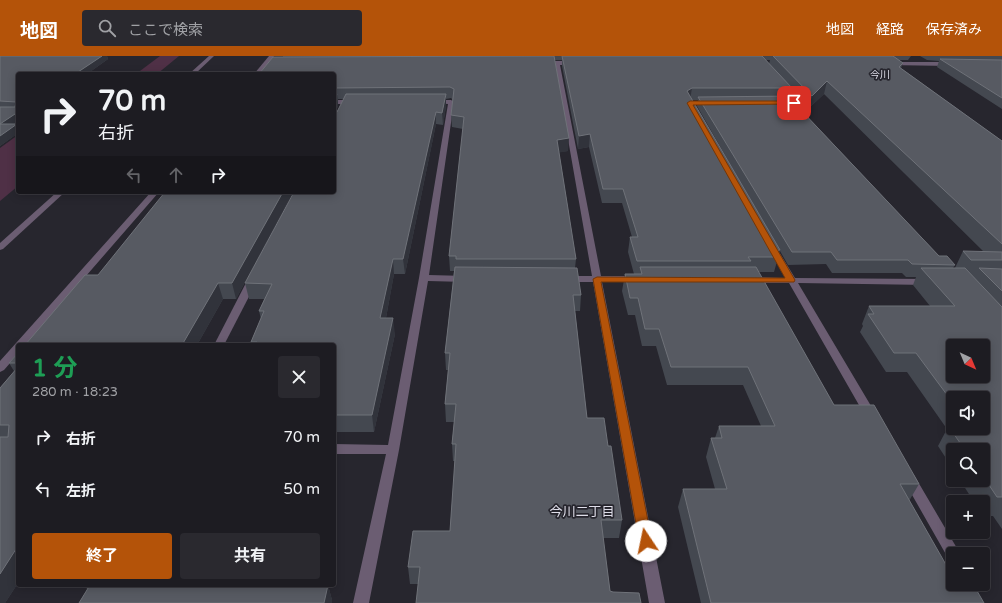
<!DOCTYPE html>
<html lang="ja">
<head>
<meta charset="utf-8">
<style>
	body { margin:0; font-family:"Varela Round","Noto Sans JP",sans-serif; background:#2a292f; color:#f1f3f6; height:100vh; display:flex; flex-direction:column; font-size:15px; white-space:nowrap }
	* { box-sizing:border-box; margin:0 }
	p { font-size:13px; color:#a0a1a5 }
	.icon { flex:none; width:22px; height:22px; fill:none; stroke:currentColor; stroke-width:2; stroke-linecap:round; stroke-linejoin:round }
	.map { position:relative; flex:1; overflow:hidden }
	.drawer { position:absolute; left:16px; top:287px; width:320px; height:244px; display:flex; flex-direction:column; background:#1d1c22; border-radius:4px; box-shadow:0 2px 10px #0003,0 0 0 1px #3b3a40 }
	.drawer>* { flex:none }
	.banner { position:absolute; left:16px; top:16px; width:320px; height:122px; border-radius:4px; box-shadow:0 2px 10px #0003,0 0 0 1px #3b3a40; background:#1d1c22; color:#f1f3f6; overflow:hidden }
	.needle { width:26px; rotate:136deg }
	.controls { position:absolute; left:946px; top:283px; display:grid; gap:8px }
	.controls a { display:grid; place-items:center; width:44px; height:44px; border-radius:4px; background:#1d1c22; box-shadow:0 2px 10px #0003,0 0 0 1px #3b3a40; font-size:20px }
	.pin { position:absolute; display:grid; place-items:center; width:34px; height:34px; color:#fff; margin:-17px; border-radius:8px; box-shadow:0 2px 6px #0006 }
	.me { position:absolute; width:44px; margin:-22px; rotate:349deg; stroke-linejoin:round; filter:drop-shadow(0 0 3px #0008) }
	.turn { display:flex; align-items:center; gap:14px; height:84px; padding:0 16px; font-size:18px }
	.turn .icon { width:52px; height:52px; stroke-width:2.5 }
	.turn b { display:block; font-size:28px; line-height:34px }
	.lanes { display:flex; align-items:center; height:38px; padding:0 16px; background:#0003; justify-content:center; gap:20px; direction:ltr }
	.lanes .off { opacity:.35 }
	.round { display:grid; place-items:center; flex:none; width:42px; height:42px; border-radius:4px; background:#2a292f }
	.overview { display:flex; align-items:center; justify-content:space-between; height:68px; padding:0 16px }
	h1 { font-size:24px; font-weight:700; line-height:30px; color:#1e9e55 }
	.button { display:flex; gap:8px; margin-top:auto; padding:8px 16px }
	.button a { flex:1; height:46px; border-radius:4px; background:#b45309; color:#fff; font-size:16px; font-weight:700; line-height:46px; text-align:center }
	.button a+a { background:#2a292f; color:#f1f3f6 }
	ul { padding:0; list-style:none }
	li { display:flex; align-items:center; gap:12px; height:52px; padding:0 16px }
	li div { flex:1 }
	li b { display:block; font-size:15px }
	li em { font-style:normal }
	header { display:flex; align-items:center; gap:24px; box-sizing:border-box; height:56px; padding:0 20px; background:#b45309; color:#fff }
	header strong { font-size:19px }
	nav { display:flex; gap:22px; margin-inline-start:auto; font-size:14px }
	.search { width:280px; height:36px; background:#2a292f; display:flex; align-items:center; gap:10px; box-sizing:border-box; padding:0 14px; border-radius:4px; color:#a0a1a5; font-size:15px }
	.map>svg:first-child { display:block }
	.green { fill:#4f3046 }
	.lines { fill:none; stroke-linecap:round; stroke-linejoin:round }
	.minor { fill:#6b5d72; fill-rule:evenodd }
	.wall { fill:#444850; fill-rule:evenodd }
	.shaded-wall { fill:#31333b }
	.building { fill:#575a62; stroke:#6f7279; fill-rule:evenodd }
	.route { fill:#b45309; stroke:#753606 }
	.labels { text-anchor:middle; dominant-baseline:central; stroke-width:3.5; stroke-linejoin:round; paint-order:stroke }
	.far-quarter-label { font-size:10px; fill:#dfdee9; stroke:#27262e }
	.near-neighbourhood-label { font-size:13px; fill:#dfdee9; stroke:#27262e }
</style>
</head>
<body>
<header>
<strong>地図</strong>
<div class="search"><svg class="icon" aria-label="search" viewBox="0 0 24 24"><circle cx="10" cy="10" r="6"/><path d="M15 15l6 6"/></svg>ここで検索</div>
<nav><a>地図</a><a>経路</a><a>保存済み</a></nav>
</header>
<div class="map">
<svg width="1002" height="547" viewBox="0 0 1002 547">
	<rect width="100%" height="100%" fill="#27262e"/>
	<g class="green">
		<polygon points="160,0 179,0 157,18 136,18"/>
		<polygon points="18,79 18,130 0,145 0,92"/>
	</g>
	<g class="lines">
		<g class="minor">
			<polygon points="209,0 214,0 195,18 189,18"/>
			<polygon points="269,0 274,0 260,18 254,18"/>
			<polygon points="542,5 574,5 577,7 574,9 560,9 601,220 636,220 641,223 636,226 602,226 665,547 649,547 593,226 566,226 561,223 566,220 592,220 555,9 540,8"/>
			<polygon points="890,6 950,6 953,8 950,10 888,9"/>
			<polygon points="334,44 356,44 359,46 356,48 334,48"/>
			<polygon points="434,44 451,44 454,46 429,219 466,220 471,223 466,226 428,225 399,394 369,547 353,547 386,398 334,398 334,388 388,389 419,222 448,48 432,47 432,45"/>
			<polygon points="57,136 65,136 3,193 0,194 0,187"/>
			<polygon points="151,136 159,136 26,289 18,289 18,298 4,314 0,316 0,305"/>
			<polygon points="772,188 776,191 795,222 928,223 933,226 928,229 798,227 877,360 875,363 867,363 789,227 750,227 745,224 750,221 785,222 768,191"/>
			<polygon points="253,220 258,223 224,289 214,289 248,223"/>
			<polygon points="909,418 914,419 958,494 960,498 953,498 953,504 948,502 903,423 904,419"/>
		</g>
	</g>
	<g class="wall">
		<polygon points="0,0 107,0 108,3 87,18 18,18 18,65 14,68 17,68 18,70 18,77 0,90"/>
		<path d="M283,0H911L908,4H899L903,7L901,12L1002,85V473L993,460H984L983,459V446H974L960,424H983V394H953V413L938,390L947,373L907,316H886L860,276L863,270L862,268L869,250H930L913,229L916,221H906L902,217H832L826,208L788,209L780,195L774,216H758L834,349L919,428L909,445L953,521L984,547H701L678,451L683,433H715L706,401L711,382H715L719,370H761L743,329H667L656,290H642L635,259H628L622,235L625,218H634L628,196L630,181H632L622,147H602L589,91L578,93L562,10V4H555L568,95L559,96L576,203L575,212L581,239L580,255H575L587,362L608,390L622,464L619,482H603L610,535L613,536L641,547L418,528H410L408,511L450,475L455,405H453L452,388L454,366H446L445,348L448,314H446L445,297L454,215H450L449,200L463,73L452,71L451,59L453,44L451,42L446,43V50L443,69L436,68L405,218H394L386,262L395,278L374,376H334V289H251V286L261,263L259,255L264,243H249L245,227L334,136V18L283,1ZM766,4H770L769,8ZM791,35L795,40H790ZM824,38L984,196L963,195L955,212H953L955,209L939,200L803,56L805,50L808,53ZM338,43H344L337,56L335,57L338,50ZM692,44H698L697,50L730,108ZM953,342L983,372H953Z"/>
		<polygon points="920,0 1002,0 1002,53 937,11 939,5 927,4"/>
		<polygon points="293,136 236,243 223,243 197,289 25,289"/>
		<polygon points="18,297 18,527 5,547 0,547 0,332 14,315 9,307"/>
		<polygon points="85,529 328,529 332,544 87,533"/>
	</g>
	<g class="shaded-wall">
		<polygon points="102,0 107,0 108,3 87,18 75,18"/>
		<polygon points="827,25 824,38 808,53 812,40"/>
		<polygon points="692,32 690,44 687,35"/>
		<polygon points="337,38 338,50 334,58 334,43"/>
		<polygon points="446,38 446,50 443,69 442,57"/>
		<polygon points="805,49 802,59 800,53"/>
		<polygon points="18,56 18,65 4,75 0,68"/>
		<polygon points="436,56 436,68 405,218 403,203"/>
		<polygon points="17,68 18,70 18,77 0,90 0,80"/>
		<polygon points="590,78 589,91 578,93 579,80"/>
		<polygon points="569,82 568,95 557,97 557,84"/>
		<polygon points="283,136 293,136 236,243 232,227"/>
		<polygon points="780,194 776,209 778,201 774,195"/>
		<polygon points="393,203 394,218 383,278 380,262"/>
		<polygon points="218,227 223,243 197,289 182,289"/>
		<polygon points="393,262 395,278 374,376 372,359"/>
		<polygon points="18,490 18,527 5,547 0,547 0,518"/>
		<polygon points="328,529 332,544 332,547 324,547"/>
	</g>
	<g class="building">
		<polygon points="0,0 102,0 75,18 18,18 18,56 0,68 17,68 0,80 0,51 15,51 16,46 0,45"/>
		<polygon points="554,0 569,82 557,84 576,203 456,203 456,200 449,200 464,61 451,59 454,33 450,31 334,32 334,18 259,18 273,1"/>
		<polygon points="562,0 762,0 792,32 692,32 687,35 780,194 774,195 778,201 748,201 751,205 637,205 630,181 638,181 623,133 603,133 590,78 579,80"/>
		<polygon points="773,0 893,0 903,7 899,11 1002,85 1002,188 827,25 812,40"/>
		<polygon points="940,3 1002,4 1002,42"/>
		<polygon points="334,38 337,38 334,43"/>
		<polygon points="346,38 446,38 442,57 436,56 403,203 393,203 380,262 393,262 372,359 334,359 334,289 256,289 257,286 251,286 264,255 259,255 272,228 245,227 294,136 334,136 334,57 337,56"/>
		<polygon points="797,40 805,49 800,53 939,200 947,200 955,209 912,208 908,204 837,204 831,196 792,196 698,41"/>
		<polygon points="165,136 283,136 232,227 218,227 182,289 25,289 85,219 98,219"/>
		<polygon points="963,195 1002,196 1002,204 971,204"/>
		<polygon points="455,211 577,212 581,239 573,239 587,362 604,362 608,390 611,390 622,464 601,464 610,535 613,536 639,537 641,547 416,547 420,511 408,511 413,475 450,475 456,388 452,388 456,348 445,348 450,297 445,297"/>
		<polygon points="640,211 756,211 834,349 874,349 919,428 900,428 953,521 953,528 973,528 984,547 711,547 683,433 727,433 711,382 722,382 719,370 775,370 748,311 671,311 659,273 645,273 638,242 630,242 625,218 642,218"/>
		<path d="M921,212H965L1002,251V441H997L983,420V394H965L949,371H953V372H983V342H953V347L916,297H894L868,258H874L869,250H955ZM953,290H983V320H953Z"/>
		<polygon points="979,212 1002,213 1002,235"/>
		<polygon points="18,297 18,307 9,307"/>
		<polygon points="18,311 18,490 0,518 0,381 8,381 9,369 0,369 0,332"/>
		<polygon points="90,529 328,529 324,547 79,547"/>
	</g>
	<polygon class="route" points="794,45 796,48 693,49 795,224 794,226 601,226 652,485 650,489 646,491 641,489 639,485 593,223 597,221 785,222 687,47 690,45"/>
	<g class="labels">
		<g class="far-quarter-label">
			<text x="880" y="19">今川</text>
		</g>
		<g class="near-neighbourhood-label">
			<text x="582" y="456">今川二丁目</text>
		</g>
	</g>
</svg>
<div class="controls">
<a><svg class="needle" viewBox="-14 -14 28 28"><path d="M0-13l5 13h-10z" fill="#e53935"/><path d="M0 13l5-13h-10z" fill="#a0a1a5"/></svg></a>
<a><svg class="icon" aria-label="sound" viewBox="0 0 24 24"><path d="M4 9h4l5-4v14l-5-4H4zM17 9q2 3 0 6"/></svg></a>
<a><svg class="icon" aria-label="search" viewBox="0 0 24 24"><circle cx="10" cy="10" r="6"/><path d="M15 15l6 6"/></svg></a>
<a>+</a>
<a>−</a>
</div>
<div class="pin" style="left:794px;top:47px;background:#d93025"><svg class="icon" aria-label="arrive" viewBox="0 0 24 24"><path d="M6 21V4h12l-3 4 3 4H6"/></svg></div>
<svg class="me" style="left:646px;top:485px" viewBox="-20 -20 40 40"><circle r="19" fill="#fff"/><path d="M0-13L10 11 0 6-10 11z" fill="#b45309"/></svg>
<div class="banner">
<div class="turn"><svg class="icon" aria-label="right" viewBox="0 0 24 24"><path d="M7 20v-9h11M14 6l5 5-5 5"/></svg><div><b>70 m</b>右折</div></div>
<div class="lanes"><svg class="icon off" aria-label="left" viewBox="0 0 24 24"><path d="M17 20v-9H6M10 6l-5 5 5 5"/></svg><svg class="icon off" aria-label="ahead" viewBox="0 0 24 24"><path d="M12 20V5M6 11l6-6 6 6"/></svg><svg class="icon" aria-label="right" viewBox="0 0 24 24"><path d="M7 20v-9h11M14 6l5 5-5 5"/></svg></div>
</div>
<section class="drawer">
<div class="overview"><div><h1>1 分</h1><p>280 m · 18:23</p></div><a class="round"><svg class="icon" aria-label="close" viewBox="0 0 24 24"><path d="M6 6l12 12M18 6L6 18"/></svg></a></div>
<ul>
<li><svg class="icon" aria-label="right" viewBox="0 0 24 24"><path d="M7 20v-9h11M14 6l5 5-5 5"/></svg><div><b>右折</b></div><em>70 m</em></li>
<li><svg class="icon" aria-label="left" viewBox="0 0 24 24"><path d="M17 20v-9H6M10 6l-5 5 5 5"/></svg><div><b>左折</b></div><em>50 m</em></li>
</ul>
<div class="button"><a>終了</a><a>共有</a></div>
</section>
</div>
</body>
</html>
